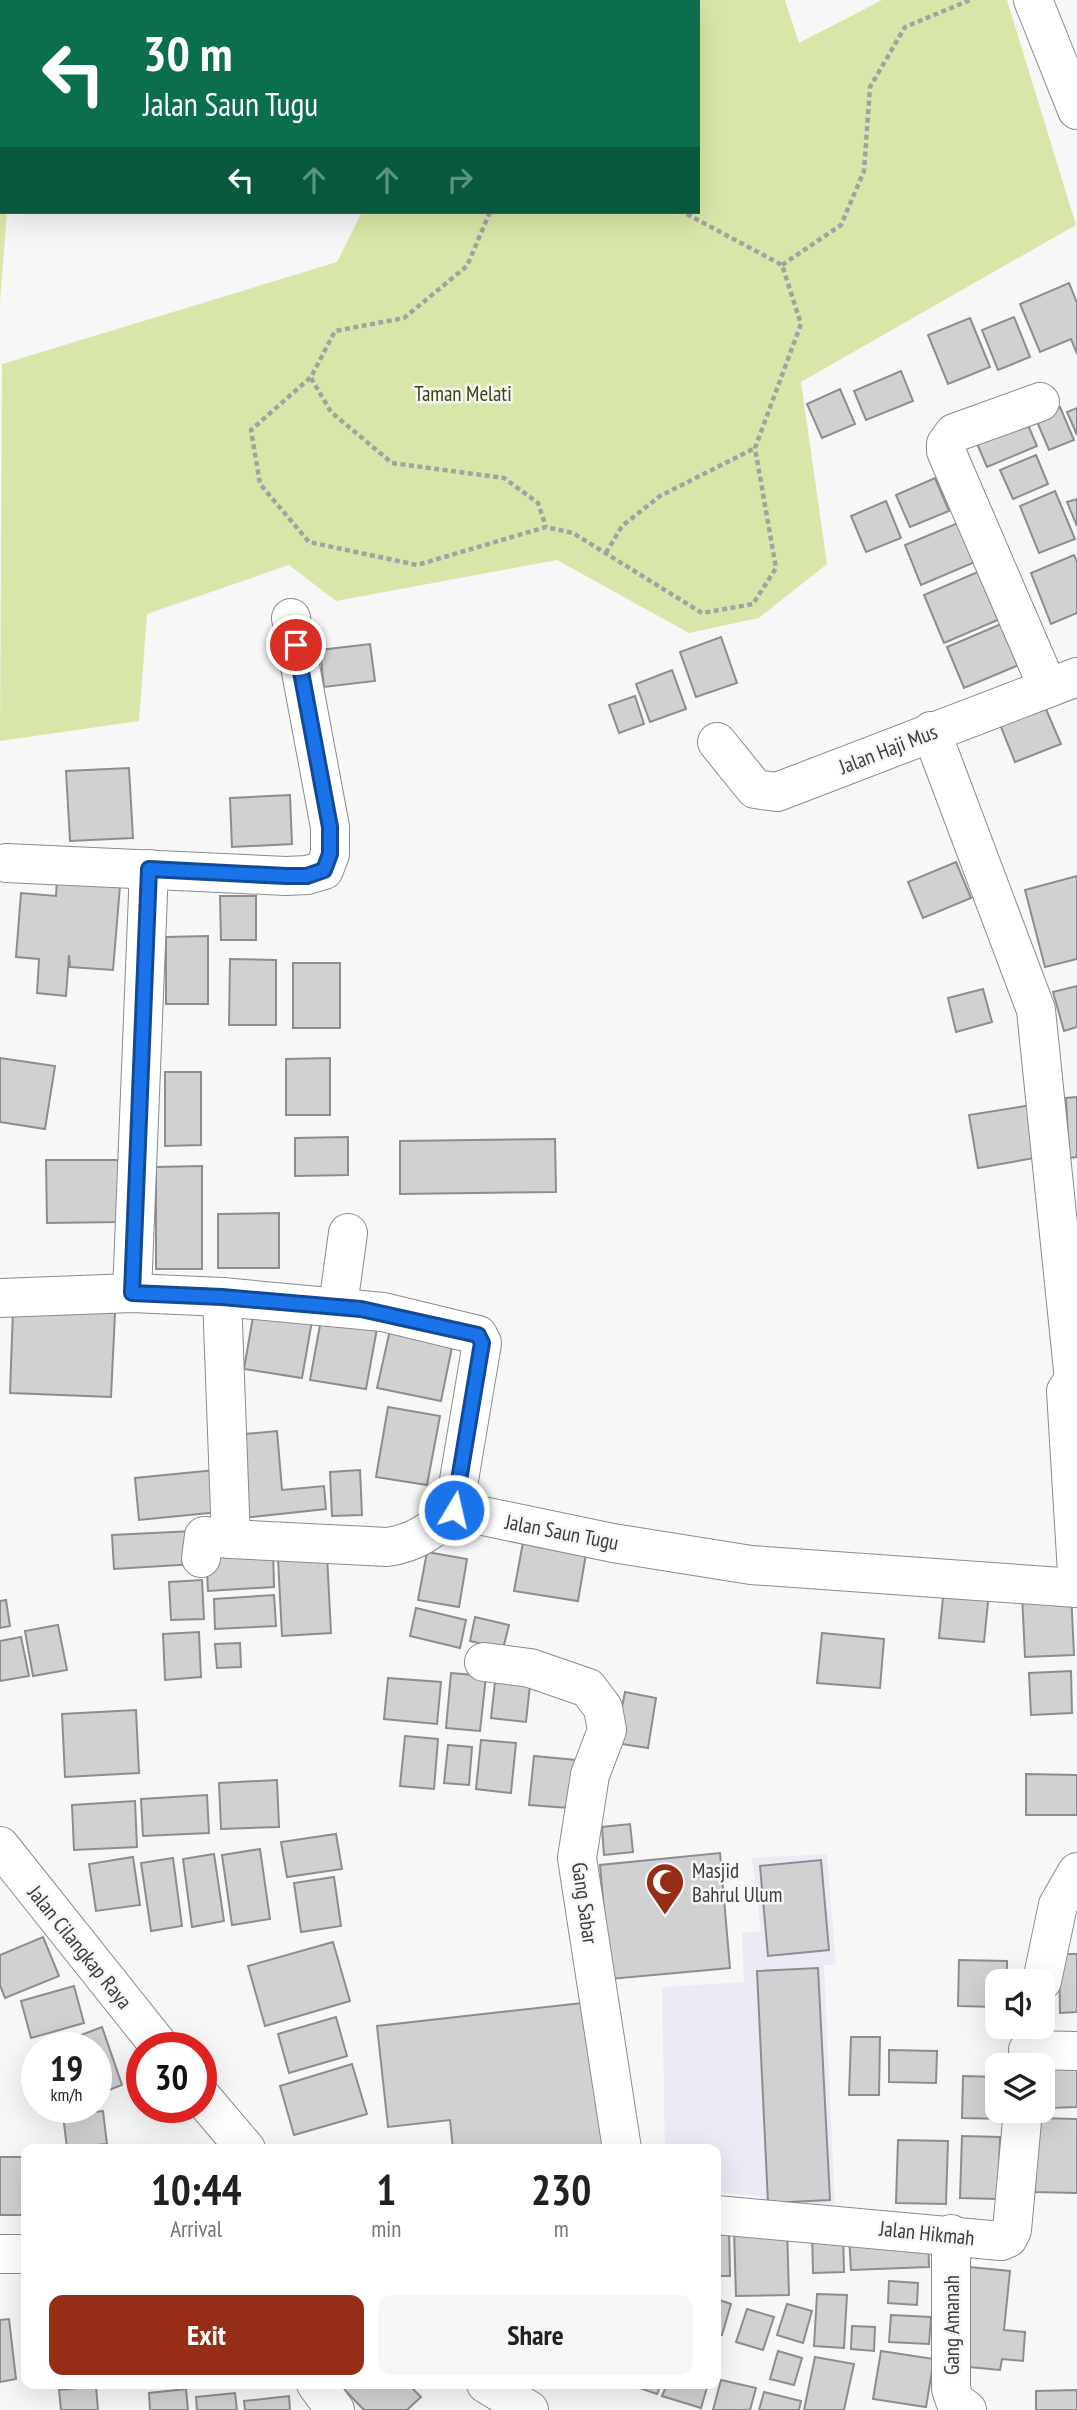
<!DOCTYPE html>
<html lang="en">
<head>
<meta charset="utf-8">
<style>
	body { margin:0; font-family:"PT Sans Narrow",sans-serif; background:#f6f6f6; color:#202124; height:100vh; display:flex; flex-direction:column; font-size:26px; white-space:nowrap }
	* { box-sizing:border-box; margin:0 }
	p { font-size:23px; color:#757577 }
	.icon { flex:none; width:38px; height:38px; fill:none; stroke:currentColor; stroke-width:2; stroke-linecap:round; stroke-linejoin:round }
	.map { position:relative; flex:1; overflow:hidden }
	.side { position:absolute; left:21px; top:2144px; width:700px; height:245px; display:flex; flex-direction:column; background:#fff; border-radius:14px; box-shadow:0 7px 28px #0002 }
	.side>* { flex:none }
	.banner { position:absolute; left:0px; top:0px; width:700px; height:214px; box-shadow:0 7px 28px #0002; background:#0b6e4f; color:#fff; overflow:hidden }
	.buttons { position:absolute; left:985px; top:1969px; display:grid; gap:14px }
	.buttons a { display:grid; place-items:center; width:70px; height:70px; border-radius:14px; background:#fff; box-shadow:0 7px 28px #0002; font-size:35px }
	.speed { position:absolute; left:21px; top:2032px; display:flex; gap:14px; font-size:35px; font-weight:700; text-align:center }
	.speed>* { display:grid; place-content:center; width:91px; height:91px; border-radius:50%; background:#fff; box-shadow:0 7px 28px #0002; line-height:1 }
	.speed small { font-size:18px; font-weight:400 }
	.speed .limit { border:10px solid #d22; background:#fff; color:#111 }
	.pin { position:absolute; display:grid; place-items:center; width:60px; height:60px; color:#fff; margin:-30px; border:4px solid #fff; border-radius:50%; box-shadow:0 2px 7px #0007 }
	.me { position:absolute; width:77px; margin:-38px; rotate:9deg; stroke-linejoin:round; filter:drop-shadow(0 0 5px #0008) }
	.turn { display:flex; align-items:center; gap:24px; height:147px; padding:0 28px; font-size:32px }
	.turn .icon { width:91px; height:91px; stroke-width:2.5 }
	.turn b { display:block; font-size:49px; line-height:60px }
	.lanes { display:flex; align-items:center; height:66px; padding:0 28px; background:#0003; justify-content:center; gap:35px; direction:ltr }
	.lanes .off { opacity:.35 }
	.eta { display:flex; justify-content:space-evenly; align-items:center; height:119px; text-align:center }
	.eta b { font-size:42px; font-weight:700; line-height:49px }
	.cta { display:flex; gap:14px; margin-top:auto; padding:14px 28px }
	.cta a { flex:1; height:80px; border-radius:14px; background:#962d17; color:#fff; font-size:28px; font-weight:700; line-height:80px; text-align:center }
	.cta a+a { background:#f6f6f6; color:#202124 }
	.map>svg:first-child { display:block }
	.built { fill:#eaebf4 }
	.green { fill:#d8e7a9 }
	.building { fill:#d1d1d3; stroke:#8d8d8f; stroke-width:2 }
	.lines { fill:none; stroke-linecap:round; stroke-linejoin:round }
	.minor-casing { stroke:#8b8b8c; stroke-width:40 }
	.path { stroke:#a2a2a3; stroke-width:4.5; stroke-dasharray:5 3.5; stroke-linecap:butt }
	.minor { stroke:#fff; stroke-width:38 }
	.route-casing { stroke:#114b97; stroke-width:18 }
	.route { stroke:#1a73e8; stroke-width:12 }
	.labels { text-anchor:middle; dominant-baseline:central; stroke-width:5; stroke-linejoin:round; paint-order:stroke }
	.park-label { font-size:21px; fill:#3b450e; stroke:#f7f7f8 }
	.street-label { font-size:21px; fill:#3d3d3d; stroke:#f7f7f8 }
	.poi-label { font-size:21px; fill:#3d3d3d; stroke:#f7f7f8; text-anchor:start }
</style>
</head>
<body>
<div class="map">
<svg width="1077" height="2410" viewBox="0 0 1077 2410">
	<rect width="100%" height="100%" fill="#f7f7f8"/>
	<polygon class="built" points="827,1854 836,1965 824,1965 835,2206 768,2212 760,2196 716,2192 716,2149 665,2149 662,1987 744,1982 742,1933 761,1931 752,1858"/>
	<g class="green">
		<polygon points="467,0 785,0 799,43 882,0 1007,0 1076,225 801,382 827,564 759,618 689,633 557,560 336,601 289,565 147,614 139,721 0,741 2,364 337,262 362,212 698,212 698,2"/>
		<polygon points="0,81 2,212 7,212 0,302"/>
	</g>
	<g class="building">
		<polygon points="1069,283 1077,303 1077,354 1071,339 1040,352 1020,304"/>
		<polygon points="1014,317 1030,357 998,370 982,330"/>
		<polygon points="970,318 990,367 948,384 928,335"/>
		<polygon points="901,371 913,401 866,420 854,391"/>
		<polygon points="840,389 855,424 822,438 807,404"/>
		<polygon points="1060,407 1074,440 1049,450 1035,417"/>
		<polygon points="1077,408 1077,435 1067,412"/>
		<polygon points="1025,418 1037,446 987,467 975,439"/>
		<polygon points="1036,455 1048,484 1013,499 1000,470"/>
		<polygon points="935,478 949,511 910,527 896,495"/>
		<polygon points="1055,491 1075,539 1039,553 1020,506"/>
		<polygon points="1077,499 1077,526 1067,502"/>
		<polygon points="886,501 901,538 866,552 851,516"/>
		<polygon points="958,523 975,562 921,585 905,545"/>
		<polygon points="1074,555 1077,562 1077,613 1051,624 1031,573"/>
		<polygon points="980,571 1000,619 944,643 924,595"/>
		<polygon points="1001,624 1019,665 964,688 947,647"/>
		<polygon points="721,637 737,683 696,697 680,652"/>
		<polygon points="370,644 375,681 324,687 320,650"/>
		<polygon points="672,670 686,709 650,722 636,684"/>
		<polygon points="1039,693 1061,744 1015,762 995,712"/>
		<polygon points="635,696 644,724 619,733 609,705"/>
		<polygon points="129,768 133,838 70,841 66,771"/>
		<polygon points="290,795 292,844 232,847 230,798"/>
		<polygon points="956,862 971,898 923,918 908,882"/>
		<polygon points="1077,876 1077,959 1045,967 1025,890"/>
		<polygon points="57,879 120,886 113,970 70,967 69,955 66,996 37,993 39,959 16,957 21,893 56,896"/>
		<polygon points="220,896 256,896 256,940 221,940"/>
		<polygon points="208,936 208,1004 166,1004 166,937"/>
		<polygon points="230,959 276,960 276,1025 229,1025"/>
		<rect x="293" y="963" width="47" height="65"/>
		<polygon points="1077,986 1077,1027 1064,1031 1053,992"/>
		<polygon points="983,989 992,1022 956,1032 948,998"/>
		<polygon points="0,1058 55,1066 45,1129 0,1122"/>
		<polygon points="330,1058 330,1115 286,1115 286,1059"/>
		<polygon points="165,1072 201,1072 201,1145 165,1146"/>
		<polygon points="1077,1097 1077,1157 1069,1158 1066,1098"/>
		<polygon points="1032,1105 1040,1157 978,1168 969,1115"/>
		<polygon points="348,1137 348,1175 295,1176 295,1138"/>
		<polygon points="555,1139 556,1192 400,1194 400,1141"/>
		<polygon points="46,1160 119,1160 119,1222 47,1223"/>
		<polygon points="202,1166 202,1269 156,1269 156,1167"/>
		<polygon points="279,1213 279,1268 218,1268 218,1214"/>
		<polygon points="255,1305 313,1315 302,1378 244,1369"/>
		<polygon points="13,1309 115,1313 111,1397 10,1393"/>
		<polygon points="322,1314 378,1323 366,1389 310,1380"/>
		<polygon points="390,1330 453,1342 441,1401 377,1388"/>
		<polygon points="388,1407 440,1416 427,1485 376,1477"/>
		<polygon points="277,1431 282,1490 324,1486 326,1509 243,1518 235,1435"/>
		<polygon points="225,1469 229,1511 139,1520 135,1478"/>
		<polygon points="360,1470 362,1515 332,1516 330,1472"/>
		<polygon points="193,1531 195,1564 114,1569 112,1535"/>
		<polygon points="524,1537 587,1548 578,1601 514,1591"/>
		<polygon points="273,1550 274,1587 208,1591 206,1554"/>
		<polygon points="427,1552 467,1559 459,1607 418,1600"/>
		<polygon points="327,1555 331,1633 282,1636 278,1558"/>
		<polygon points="202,1580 204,1619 171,1620 169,1582"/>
		<polygon points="944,1587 989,1592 984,1642 939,1638"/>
		<polygon points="1071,1592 1074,1655 1025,1657 1022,1595"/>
		<polygon points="274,1595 276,1626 215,1629 214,1599"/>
		<polygon points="6,1600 10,1626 0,1628 0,1601"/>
		<polygon points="416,1608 466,1620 460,1648 410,1636"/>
		<polygon points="475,1617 509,1625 503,1649 470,1641"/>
		<polygon points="58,1625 67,1670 33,1676 25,1631"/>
		<polygon points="199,1632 201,1677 165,1680 163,1634"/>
		<polygon points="822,1633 884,1639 880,1688 817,1683"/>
		<polygon points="21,1637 29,1676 0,1681 0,1641"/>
		<polygon points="240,1643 241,1667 217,1668 215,1644"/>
		<polygon points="1071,1671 1072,1713 1031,1715 1029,1673"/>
		<polygon points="451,1673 486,1676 480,1731 446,1728"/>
		<polygon points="496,1673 531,1676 526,1722 491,1718"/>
		<polygon points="388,1678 441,1682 437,1724 384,1719"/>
		<polygon points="625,1692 656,1698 648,1748 615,1743"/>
		<polygon points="136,1710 139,1773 65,1777 62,1714"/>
		<polygon points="405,1736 438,1739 434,1789 400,1786"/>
		<polygon points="481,1740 516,1743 511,1793 476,1789"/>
		<polygon points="448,1745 472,1747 469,1785 444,1783"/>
		<polygon points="534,1756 587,1761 582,1809 529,1805"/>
		<polygon points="1026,1774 1077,1775 1077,1815 1026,1815"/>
		<polygon points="277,1780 279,1827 221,1829 219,1783"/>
		<polygon points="207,1795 209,1833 143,1836 141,1799"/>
		<polygon points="135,1801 137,1847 74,1850 72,1805"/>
		<polygon points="630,1824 633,1852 604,1855 602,1827"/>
		<polygon points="336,1834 342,1869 287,1877 281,1842"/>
		<polygon points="260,1849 270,1919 232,1925 222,1855"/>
		<polygon points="720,1853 730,1968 610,1979 600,1865"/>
		<polygon points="214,1854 224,1921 192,1927 183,1859"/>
		<polygon points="133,1857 140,1905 96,1911 89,1864"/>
		<polygon points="173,1858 182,1926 151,1931 141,1863"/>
		<polygon points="821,1860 829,1950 768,1956 760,1866"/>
		<polygon points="334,1877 341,1926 301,1932 294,1883"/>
		<polygon points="43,1937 59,1976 5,1998 0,1985 0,1955"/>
		<polygon points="333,1942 350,2001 265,2026 248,1966"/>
		<polygon points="1059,1954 1077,1954 1077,2012 1060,2013"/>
		<polygon points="959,1960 1007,1961 1007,1981 998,1981 998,2007 958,2006"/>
		<polygon points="818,1968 830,2200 768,2203 757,1971"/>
		<polygon points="74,1986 84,2023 31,2038 21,2001"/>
		<polygon points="591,2002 608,2149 453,2149 450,2120 388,2127 377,2026"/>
		<polygon points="336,2017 347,2056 289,2073 278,2034"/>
		<polygon points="102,2027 122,2085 96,2095 96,2048 47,2048"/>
		<polygon points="851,2037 880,2037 879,2095 849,2095"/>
		<polygon points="889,2050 937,2051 936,2083 889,2082"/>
		<polygon points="1077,2056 1077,2107 1049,2108 1048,2057"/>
		<polygon points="352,2064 367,2114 294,2135 280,2086"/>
		<polygon points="963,2076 998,2077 998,2110 1005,2110 1005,2119 962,2118"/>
		<polygon points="103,2111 107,2144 67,2148 63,2115"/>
		<polygon points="1037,2118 1077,2119 1077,2193 1035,2192"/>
		<polygon points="962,2136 1000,2137 998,2199 960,2198"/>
		<polygon points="898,2140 948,2141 946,2204 896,2203"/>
		<rect x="0" y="2157" width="26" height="58"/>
		<polygon points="729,2227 730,2276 716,2276 716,2228"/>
		<polygon points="787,2227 789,2295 736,2296 734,2229"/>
		<polygon points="843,2229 844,2272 813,2273 812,2230"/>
		<polygon points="928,2234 929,2267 851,2270 849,2236"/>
		<polygon points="969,2267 1010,2271 1004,2330 1025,2332 1023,2361 1002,2359 1000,2370 959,2366"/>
		<polygon points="889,2281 918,2283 917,2305 888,2303"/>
		<polygon points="817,2294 847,2295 844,2348 814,2346"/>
		<polygon points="716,2299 731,2304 722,2335 716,2333"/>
		<polygon points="787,2304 812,2311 803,2343 777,2335"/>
		<polygon points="747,2309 774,2317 763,2350 736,2342"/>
		<polygon points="891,2315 931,2317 929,2344 889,2342"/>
		<polygon points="9,2319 16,2379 0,2382 0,2320"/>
		<polygon points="852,2326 875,2327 874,2351 851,2349"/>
		<polygon points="778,2351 802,2358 794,2385 770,2379"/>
		<polygon points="881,2351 934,2359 926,2407 873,2399"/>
		<polygon points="815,2357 854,2364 844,2410 804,2410"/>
		<polygon points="721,2380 756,2388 750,2410 713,2410"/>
		<polygon points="339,2384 408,2384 421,2397 407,2410 364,2410"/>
		<polygon points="628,2384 661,2384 657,2394"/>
		<polygon points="667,2384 708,2384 701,2408 662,2396"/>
		<polygon points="96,2386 98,2410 61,2410 59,2390"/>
		<polygon points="186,2389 188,2410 150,2410 149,2393"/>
		<polygon points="1077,2390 1077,2410 1036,2410 1036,2391"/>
		<polygon points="764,2392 801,2401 799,2410 759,2410"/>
		<polygon points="235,2393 237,2410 197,2410 196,2397"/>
		<polygon points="289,2396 290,2410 245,2410 244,2401"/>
	</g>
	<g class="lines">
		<g class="minor-casing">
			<g id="minor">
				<polyline points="1033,0 1077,110"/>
				<polyline points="1040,402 954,433 946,444 946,451 1048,688"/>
				<polyline points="931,731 1036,1010 1074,1380 1066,1391 1077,1573"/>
				<polyline points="717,742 755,789 777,792 1077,677"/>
				<polyline points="6,863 286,876 307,875 324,870 330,854 330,827 291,618"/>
				<polyline points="132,1293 149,869"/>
				<path d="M222,1297L231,1539L387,1547C416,1543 433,1530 454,1510"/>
				<polyline points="0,1298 132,1293 222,1297 383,1312 478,1335 482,1343 454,1510"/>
				<polyline points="338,1306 348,1233"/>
				<polyline points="454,1510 613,1543 751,1565 1077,1588"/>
				<polyline points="201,1558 204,1536 231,1539"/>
				<polyline points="484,1662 530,1668 588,1688 603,1708 607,1730 590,1775 577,1858 622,2149"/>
				<polyline points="0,1846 161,2048"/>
				<polyline points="1042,1981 1058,1905 1077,1872"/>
				<polyline points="1028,2050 1077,2051"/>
				<polyline points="201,2096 246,2149"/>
				<polyline points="716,2215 1001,2241 1008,2238 1012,2230 1023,2110"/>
				<polyline points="951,2234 951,2389 955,2401 967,2410"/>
				<polyline points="0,2254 26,2254"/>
				<polyline points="316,2384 335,2410"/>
				<polyline points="486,2384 529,2410"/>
			</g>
		</g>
		<g class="path">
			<polyline points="490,212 467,266 404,318 335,331 311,377 251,430 260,484 309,542 417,565 546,527 573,533 702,613 753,604 776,568 755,448 801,324 782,265 683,212"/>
			<polyline points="782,265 841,225 864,171 870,87 905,27 970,0"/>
			<polyline points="311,378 331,412 392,463 504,478 538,503 546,527"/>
			<polyline points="606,553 622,526 660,496 755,448"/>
		</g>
		<use href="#minor" class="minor"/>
	</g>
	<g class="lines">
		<g class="route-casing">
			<polyline id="route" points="296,645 330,827 330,854 324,870 307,876 286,876 149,869 132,1293 222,1297 361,1309 478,1335 482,1343 454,1510"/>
		</g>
		<use href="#route" class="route"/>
	</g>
	<defs>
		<g id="mosque-pin" transform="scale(2.0125)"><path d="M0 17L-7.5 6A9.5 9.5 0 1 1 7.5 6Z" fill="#962d17" stroke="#f7f7f8"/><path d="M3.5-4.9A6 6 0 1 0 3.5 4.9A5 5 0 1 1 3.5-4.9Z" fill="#fff"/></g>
	</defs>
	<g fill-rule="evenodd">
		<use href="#mosque-pin" x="665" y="1882"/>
	</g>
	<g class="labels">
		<g class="park-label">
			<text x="463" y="393">Taman Melati</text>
		</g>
		<g class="street-label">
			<text transform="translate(888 749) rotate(-21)">Jalan Haji Mus</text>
			<text transform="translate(562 1532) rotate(11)">Jalan Saun Tugu</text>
			<text transform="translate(585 1903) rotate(82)">Gang Sabar</text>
			<text transform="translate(80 1947) rotate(51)">Jalan Cilangkap Raya</text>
			<text transform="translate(927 2233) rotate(6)">Jalan Hikmah</text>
			<text transform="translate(951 2325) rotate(-90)">Gang Amanah</text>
		</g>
		<g class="poi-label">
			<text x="692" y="1870">Masjid<tspan x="692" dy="24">Bahrul Ulum</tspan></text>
		</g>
	</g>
</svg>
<div class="buttons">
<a><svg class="icon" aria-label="sound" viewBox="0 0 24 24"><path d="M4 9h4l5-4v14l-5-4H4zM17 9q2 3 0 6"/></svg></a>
<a><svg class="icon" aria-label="layers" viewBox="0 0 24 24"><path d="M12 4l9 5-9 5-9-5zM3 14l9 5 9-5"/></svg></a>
</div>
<div class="speed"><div>19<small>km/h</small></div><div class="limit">30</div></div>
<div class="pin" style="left:296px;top:645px;background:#d93025"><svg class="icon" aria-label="arrive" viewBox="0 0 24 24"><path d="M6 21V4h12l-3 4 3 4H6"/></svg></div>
<svg class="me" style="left:454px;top:1510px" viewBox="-20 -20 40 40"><circle r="17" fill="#1a73e8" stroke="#fff" stroke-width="3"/><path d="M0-11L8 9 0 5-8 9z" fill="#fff"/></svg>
<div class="banner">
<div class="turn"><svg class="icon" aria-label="left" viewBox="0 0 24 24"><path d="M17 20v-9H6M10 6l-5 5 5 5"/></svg><div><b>30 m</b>Jalan Saun Tugu</div></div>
<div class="lanes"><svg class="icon" aria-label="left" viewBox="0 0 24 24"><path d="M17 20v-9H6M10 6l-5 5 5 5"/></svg><svg class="icon off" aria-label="ahead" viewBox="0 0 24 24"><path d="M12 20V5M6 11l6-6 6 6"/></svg><svg class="icon off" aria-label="ahead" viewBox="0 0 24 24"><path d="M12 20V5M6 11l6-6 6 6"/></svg><svg class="icon off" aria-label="right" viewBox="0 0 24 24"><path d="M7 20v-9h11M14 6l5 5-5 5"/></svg></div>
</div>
<section class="side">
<div class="eta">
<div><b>10:44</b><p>Arrival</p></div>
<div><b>1</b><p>min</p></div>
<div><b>230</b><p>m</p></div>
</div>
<div class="cta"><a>Exit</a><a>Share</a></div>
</section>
</div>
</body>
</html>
